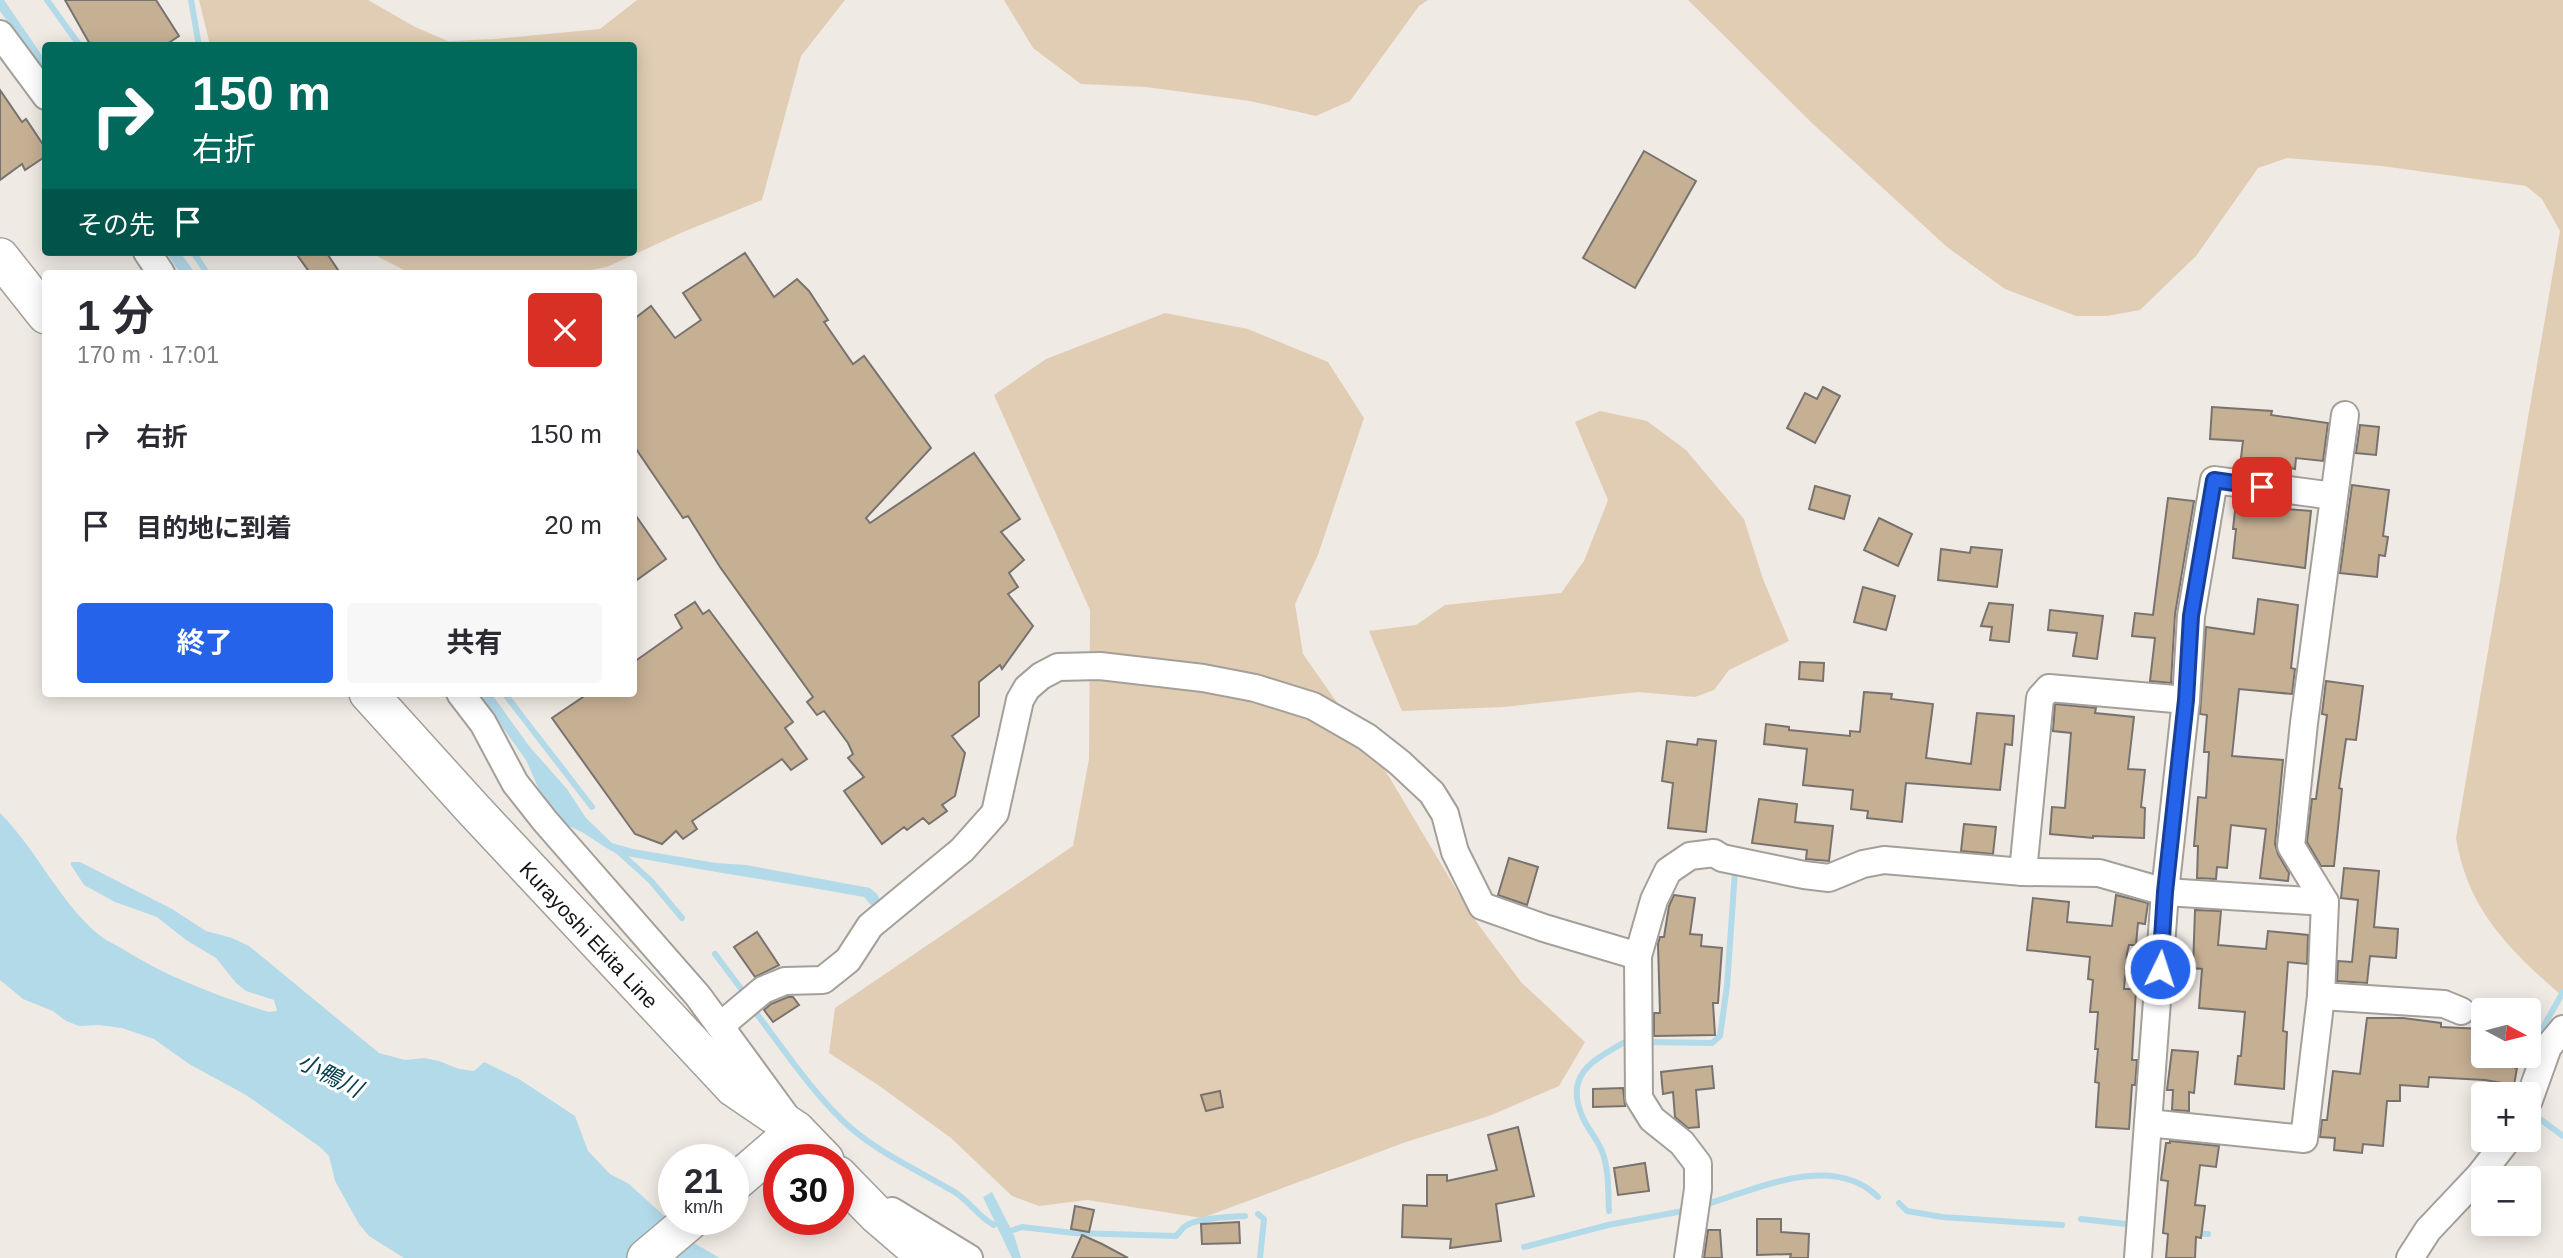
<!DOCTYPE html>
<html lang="ja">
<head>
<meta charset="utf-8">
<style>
	body { margin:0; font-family:Helvetica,"Noto Sans JP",sans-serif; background:#f7f7f7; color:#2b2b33; height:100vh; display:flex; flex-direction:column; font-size:26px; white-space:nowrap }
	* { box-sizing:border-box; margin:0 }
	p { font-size:23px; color:#7c7c81 }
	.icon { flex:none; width:38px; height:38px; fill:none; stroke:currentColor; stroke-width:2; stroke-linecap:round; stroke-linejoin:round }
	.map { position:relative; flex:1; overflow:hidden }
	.drawer { position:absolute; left:42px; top:270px; width:595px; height:427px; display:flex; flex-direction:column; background:#fff; border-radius:7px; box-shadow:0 4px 18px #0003 }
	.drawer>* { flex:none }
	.guide { position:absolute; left:42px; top:42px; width:595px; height:214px; border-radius:7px; box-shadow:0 4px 18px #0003; background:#00695c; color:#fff; overflow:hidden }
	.needle { width:46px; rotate:97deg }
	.buttons { position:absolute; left:2471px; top:998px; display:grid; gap:14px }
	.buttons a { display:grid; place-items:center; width:70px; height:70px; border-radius:7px; background:#fff; box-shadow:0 4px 18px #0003; font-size:35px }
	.speed { position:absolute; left:658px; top:1144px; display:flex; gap:14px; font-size:35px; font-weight:700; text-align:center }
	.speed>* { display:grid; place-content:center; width:91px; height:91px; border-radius:50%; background:#fff; box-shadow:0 4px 18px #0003; line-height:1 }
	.speed small { font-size:18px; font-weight:400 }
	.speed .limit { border:10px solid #d22; background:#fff; color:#111 }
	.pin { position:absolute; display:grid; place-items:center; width:60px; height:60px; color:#fff; margin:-30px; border-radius:14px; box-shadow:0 4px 10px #0006 }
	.me { position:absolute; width:77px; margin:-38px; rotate:4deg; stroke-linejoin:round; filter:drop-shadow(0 0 5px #0008) }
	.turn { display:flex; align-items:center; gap:24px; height:147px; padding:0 35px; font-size:32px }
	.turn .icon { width:91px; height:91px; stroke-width:2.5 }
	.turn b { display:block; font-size:49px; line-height:60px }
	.then { display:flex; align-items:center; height:66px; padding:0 35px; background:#0003; gap:14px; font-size:26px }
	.round { display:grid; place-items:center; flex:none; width:74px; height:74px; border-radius:7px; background:#f7f7f7 }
	.headline { display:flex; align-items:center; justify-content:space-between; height:119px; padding:0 35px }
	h1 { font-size:42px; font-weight:700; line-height:52px }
	.button { display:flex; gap:14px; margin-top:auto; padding:14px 35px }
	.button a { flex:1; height:80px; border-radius:7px; background:#2563eb; color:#fff; font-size:28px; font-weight:700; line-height:80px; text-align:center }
	.button a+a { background:#f7f7f7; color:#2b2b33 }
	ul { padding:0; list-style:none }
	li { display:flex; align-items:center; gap:21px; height:91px; padding:0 35px }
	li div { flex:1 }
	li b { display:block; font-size:26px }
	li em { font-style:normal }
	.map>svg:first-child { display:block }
	.green { fill:#e1cdb4 }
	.water { fill:#b3dae9 }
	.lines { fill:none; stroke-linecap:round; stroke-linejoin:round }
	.stream { stroke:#b3dae9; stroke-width:6 }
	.building { fill:#c6b094; stroke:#78736e; stroke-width:2 }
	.street-casing { stroke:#a49f99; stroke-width:30 }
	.secondary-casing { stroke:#a49f99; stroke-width:40 }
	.street { stroke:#fff; stroke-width:26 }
	.secondary { stroke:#fff; stroke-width:37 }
	.route-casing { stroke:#184099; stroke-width:18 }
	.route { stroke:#2563eb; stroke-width:12 }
	.labels { text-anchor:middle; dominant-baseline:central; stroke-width:6; stroke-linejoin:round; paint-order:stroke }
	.street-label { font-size:21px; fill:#161412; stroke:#fff }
	.water-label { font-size:23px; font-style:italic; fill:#064050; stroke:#fff }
</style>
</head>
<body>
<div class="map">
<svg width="2563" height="1258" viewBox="0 0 2563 1258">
	<rect width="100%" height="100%" fill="#f0eae4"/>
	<g class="green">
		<polygon points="199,0 368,0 415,27 448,41 495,39 600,29 637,0 845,0 801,56 762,200 683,232 607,267 573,273 423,273 406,271 369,252 634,252 634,46 210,45"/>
		<polygon points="1004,0 1428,0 1419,6 1350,101 1316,116 1250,101 1146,87 1081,84 1033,48"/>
		<path d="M1688,0H2563V997C2510,950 2468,911 2456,838L2560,231L2542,199L2526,186L2382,166L2287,158L2258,168L2196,256L2140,310L2107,316H2076L2005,289L1947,247L1813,124Z"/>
		<polygon points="1165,313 1248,329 1328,362 1364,418 1318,555 1295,604 1303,654 1388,775 1472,916 1521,982 1585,1042 1559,1086 1489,1116 1406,1142 1202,1218 1087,1200 1039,1206 1012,1196 951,1138 878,1085 829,1053 835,1008 1073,846 1089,759 1090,610 994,395 1046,359"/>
		<polygon points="1600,411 1647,421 1686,450 1744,519 1763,579 1789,641 1729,670 1714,690 1695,697 1638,692 1504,707 1402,711 1369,631 1416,625 1445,605 1561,593 1584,561 1608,500 1575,422"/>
	</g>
	<g class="water">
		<polygon points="0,0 4,0 45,60 45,77 0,11"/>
		<polygon points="166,252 180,252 195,273 180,273"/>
		<path d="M478,693H491L529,746L567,789L586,818L612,843L633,849L716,863L746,865L870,888L877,894L880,900L872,906L864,897C782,882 699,870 617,854C599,845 583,829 564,825L541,794L526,760Z"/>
		<path d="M0,813C37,850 58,900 98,934C105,940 114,944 121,948C167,977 217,996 269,1012L277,1011L274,1000L246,991L236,983L216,958L186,940L157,917L115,902L84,885L71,865V862H80L172,909L206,931L232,938L249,946L379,1053L405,1060L424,1058L439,1061L459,1069L474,1071L484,1062L519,1079L575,1116L588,1151L610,1174L629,1184L694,1243L720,1258H404L369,1236L359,1224L335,1181L329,1156L320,1147L246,1095L189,1064L154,1039L122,1028L99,1025L79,1026L66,1021L53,1011L23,999L0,980Z"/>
		<polygon points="992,1192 1014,1235 1021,1258 1012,1258 983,1197"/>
	</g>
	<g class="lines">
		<g class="stream">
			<polyline points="47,0 80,46"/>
			<polyline points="191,0 199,46"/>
			<polyline points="193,252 207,273"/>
			<polyline points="504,693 592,807"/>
			<polyline points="617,850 651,881 682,918"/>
			<polyline points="715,954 745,994"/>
			<path d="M753,1009C783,1048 815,1097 852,1129C883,1155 919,1171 953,1191C969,1200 978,1217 994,1225"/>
			<polyline points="1647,1042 1712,1043 1720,1036 1727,986 1735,871 1738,869"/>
			<polyline points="2528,1066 2532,1047 2563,992"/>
			<polyline points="2536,1116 2563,1136"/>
			<polyline points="1899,1203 1907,1211 1942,1217 2062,1225"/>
			<path d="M1707,1204C1758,1189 1833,1152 1878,1197"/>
			<path d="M1609,1211C1608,1192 1609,1169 1602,1151C1597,1139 1588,1129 1583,1118C1564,1076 1590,1062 1623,1043"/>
			<polyline points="1258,1214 1264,1219 1260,1258"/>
			<polyline points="2081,1219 2126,1224"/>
			<path d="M1013,1230L1022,1227L1074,1233L1176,1236C1179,1233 1181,1230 1184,1227C1195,1218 1230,1217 1245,1216"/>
			<polyline points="2193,1233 2208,1234"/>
			<polyline points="1524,1247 1608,1225 1683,1211"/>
		</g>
	</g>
	<g class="building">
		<polygon points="65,0 156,0 179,36 164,46 91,46"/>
		<polygon points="0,90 22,122 26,119 46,149 46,156 25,170 22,164 0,180"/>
		<polygon points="1644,151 1696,181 1635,288 1583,258"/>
		<polygon points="295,252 326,252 340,273 310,273"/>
		<polygon points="745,253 774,297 797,279 809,291 828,320 824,322 853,364 864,356 931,448 866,518 870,523 974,453 1020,519 1001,532 1024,560 1009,573 1018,587 1008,594 1033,626 1002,669 1000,665 979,682 979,716 952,736 965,753 955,796 942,805 947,811 929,824 923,818 907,830 904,827 882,844 844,791 864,777 848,758 853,754 848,743 824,711 817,715 807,702 813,697 720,567 688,516 683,518 634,446 634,319 651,306 675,338 701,320 683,293"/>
		<polygon points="1823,387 1840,396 1815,443 1787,428 1805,393 1817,399"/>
		<polygon points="2212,407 2272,411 2271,415 2328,423 2323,461 2296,458 2295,469 2290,468 2289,474 2240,466 2243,441 2210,439"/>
		<polygon points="2360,425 2379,427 2376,455 2356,453"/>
		<polygon points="2352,485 2389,490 2383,536 2388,537 2385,556 2379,555 2377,577 2340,573"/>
		<polygon points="1815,486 1850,496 1844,519 1809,509"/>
		<polygon points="2168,498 2194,501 2175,614 2171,683 2150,681 2155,638 2132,636 2135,613 2153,615"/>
		<polygon points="2236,502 2268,505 2268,503 2286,506 2286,509 2311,511 2305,568 2233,558 2236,529 2233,529"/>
		<polygon points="634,513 666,559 634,582"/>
		<polygon points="1879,518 1912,534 1898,566 1864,550"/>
		<polygon points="1971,547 2002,550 1997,587 1938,580 1941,549 1970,553"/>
		<polygon points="1863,587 1895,596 1886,630 1854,622"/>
		<polygon points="2258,599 2298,605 2291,668 2295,669 2292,694 2239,689 2232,756 2283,760 2275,844 2278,854 2289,873 2288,881 2260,878 2266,829 2231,825 2227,868 2217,867 2216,879 2197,878 2198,846 2194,846 2198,797 2206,798 2209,752 2204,752 2207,715 2200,714 2206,627 2254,634"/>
		<polygon points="695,602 703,614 709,610 793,722 785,728 807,759 791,770 782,759 692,821 697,829 683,839 676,831 662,844 635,834 552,718 589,693 634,693 634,662 682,628 675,615"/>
		<polygon points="1989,603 2013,605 2009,642 1990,640 1992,627 1981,626"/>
		<polygon points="2050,610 2103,616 2097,659 2073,656 2077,633 2048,630"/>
		<polygon points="1800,662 1824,663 1823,681 1799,679"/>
		<polygon points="2326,681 2363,686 2356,740 2346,739 2339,788 2342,789 2334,866 2321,866 2307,842 2312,799 2316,799 2327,715 2322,714"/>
		<polygon points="1864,692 1892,694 1891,699 1933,704 1926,758 1971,764 1977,713 2014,716 2012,745 2005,744 2000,790 1906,783 1902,822 1867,818 1868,811 1851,809 1853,790 1803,785 1807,749 1764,744 1766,724 1789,727 1789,730 1850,736 1850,731 1860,732"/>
		<polygon points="2055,704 2096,708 2095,713 2134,717 2128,769 2145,770 2141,807 2145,808 2144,838 2093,836 2093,838 2050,834 2052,807 2065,808 2071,733 2053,731"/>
		<polygon points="1698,739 1716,741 1706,832 1668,828 1673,783 1662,781 1667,741 1697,745"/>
		<polygon points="1759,799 1797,804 1795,822 1833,826 1829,861 1806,859 1807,850 1752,843"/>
		<polygon points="1964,824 1996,827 1993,854 1961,851"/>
		<polygon points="1509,858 1538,867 1527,905 1498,895"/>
		<polygon points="2344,868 2379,871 2374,927 2398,929 2396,958 2370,956 2367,983 2337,981 2338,961 2352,962 2358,900 2341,898"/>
		<polygon points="1674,895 1695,898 1690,934 1702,935 1701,946 1722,948 1718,1003 1713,1003 1715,1035 1654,1036 1654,1013 1660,1013 1658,944 1660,937 1664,937 1669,906"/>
		<polygon points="2116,895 2148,903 2145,924 2138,923 2136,945 2129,945 2127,953 2124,989 2136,989 2132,1060 2137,1060 2135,1085 2132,1085 2129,1129 2096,1127 2099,1083 2095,1082 2098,1049 2095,1049 2098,1012 2090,1012 2093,980 2088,979 2090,957 2027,950 2033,898 2069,902 2067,922 2112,926"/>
		<polygon points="2195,910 2221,911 2218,945 2266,949 2268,931 2308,935 2307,964 2288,962 2283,1031 2287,1032 2284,1089 2235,1084 2238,1056 2241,1056 2245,1012 2199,1008 2202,969 2193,968"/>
		<polygon points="757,932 779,965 755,977 734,947"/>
		<polygon points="788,997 793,997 799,1005 773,1022 764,1010 771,1004"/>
		<polygon points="2367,1018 2403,1018 2441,1023 2441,1027 2483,1029 2485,1062 2517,1068 2514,1085 2485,1080 2429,1077 2428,1087 2400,1085 2400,1101 2387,1101 2383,1146 2363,1144 2362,1153 2334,1150 2335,1138 2320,1137 2322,1120 2327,1120 2333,1071 2360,1074"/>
		<polygon points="2172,1050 2198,1052 2194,1093 2189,1092 2189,1111 2172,1110 2173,1090 2167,1090"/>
		<polygon points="1712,1066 1714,1088 1696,1090 1699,1127 1688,1128 1675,1117 1673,1092 1663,1094 1661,1072"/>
		<polygon points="1623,1088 1625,1106 1593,1107 1593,1089"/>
		<polygon points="1220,1091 1223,1107 1206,1111 1201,1095"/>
		<polygon points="1518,1127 1534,1196 1496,1204 1501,1241 1450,1248 1451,1239 1402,1237 1403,1205 1427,1206 1427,1175 1447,1175 1447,1181 1497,1170 1488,1135"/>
		<polygon points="2170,1141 2219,1146 2216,1167 2200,1165 2195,1205 2205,1206 2201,1238 2196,1237 2195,1258 2166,1258 2168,1234 2163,1233 2168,1181 2161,1180 2166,1143 2170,1143"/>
		<polygon points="1645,1163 1649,1191 1618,1195 1614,1168"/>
		<polygon points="1075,1206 1094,1210 1089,1232 1071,1229"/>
		<polygon points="1757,1219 1781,1219 1781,1232 1809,1234 1808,1258 1790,1258 1791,1254 1757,1255"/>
		<polygon points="1239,1222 1240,1243 1202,1244 1201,1224"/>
		<polygon points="1708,1230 1720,1230 1722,1258 1704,1258"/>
		<polygon points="1082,1235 1102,1244 1128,1258 1072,1258"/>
	</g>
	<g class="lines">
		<g class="street-casing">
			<g id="street">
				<polyline points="0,34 46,96"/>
				<polyline points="147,252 161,273"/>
				<polyline points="460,693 483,723 515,783 545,821 698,996 785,1115"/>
				<polyline points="2023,872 2040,698 2049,688 2186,700"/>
				<polyline points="2321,996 2444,1004 2461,1011"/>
				<polyline points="720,1026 763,990 785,981 823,980 848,960 870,926 962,850 995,813 1020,700 1027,688 1041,676 1058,667 1100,666 1203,678 1255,688 1313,706 1367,737 1400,763 1432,793 1445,814 1455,852 1482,906 1544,928 1638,956"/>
				<polyline points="2529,1100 2548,1047 2563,1029"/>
				<polyline points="2148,1123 2304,1139 2321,996 2325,902 2291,846 2304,723 2345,415"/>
				<polyline points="892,1211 969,1258"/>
				<polyline points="1688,1258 1698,1189 1698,1164 1682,1143 1652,1119 1639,1098 1638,956 1654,900 1668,871 1690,856 1714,853 1722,858 1804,875 1829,878 1863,864 1884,860 2023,872 2099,873 2165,892 2325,902"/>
				<polyline points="2138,1258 2165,892 2186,700 2191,616 2214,480 2334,496"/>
				<polyline points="2410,1258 2428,1230 2479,1176 2508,1139"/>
			</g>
		</g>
		<g class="secondary-casing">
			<g id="secondary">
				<polyline points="0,257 46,315"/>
				<polyline points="368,693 474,810 734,1088 796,1130 825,1160"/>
				<polyline points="838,1175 877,1215 927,1258"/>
				<polyline points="733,1184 796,1130"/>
				<polyline points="646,1258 691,1220"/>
			</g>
		</g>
		<use href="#street" class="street"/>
		<use href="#secondary" class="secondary"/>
	</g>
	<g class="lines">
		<g class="route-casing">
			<polyline id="route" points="2160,969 2165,892 2186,700 2191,616 2214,480 2262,487"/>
		</g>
		<use href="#route" class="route"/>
	</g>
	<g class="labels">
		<g class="street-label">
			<text transform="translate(589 935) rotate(47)">Kurayoshi Ekita Line</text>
		</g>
		<g class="water-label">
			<text transform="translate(330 1075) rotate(27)">小鴨川</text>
		</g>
	</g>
</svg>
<div class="buttons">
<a><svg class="needle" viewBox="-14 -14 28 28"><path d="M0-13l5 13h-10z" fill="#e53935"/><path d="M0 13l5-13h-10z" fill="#7c7c81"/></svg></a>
<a>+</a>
<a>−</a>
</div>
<div class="speed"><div>21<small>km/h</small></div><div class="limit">30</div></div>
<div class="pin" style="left:2262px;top:487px;background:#d93025"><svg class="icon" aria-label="arrive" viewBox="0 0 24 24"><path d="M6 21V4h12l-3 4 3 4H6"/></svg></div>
<svg class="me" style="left:2160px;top:969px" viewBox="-20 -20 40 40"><circle r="17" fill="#2563eb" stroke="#fff" stroke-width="3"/><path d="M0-11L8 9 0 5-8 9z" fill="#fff"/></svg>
<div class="guide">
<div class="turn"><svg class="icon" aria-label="right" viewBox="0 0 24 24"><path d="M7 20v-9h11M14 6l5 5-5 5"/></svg><div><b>150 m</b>右折</div></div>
<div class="then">その先<svg class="icon" aria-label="arrive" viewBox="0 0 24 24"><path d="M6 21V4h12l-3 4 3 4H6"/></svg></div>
</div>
<section class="drawer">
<div class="headline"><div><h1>1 分</h1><p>170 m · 17:01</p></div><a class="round" style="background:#d93025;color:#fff"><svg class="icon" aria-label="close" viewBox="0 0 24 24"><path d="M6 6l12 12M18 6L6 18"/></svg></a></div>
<ul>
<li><svg class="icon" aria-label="right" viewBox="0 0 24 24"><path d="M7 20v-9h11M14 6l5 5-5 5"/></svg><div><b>右折</b></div><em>150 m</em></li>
<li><svg class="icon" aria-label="arrive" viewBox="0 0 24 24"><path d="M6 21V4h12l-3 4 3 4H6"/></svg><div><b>目的地に到着</b></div><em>20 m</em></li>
</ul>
<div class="button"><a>終了</a><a>共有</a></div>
</section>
</div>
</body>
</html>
